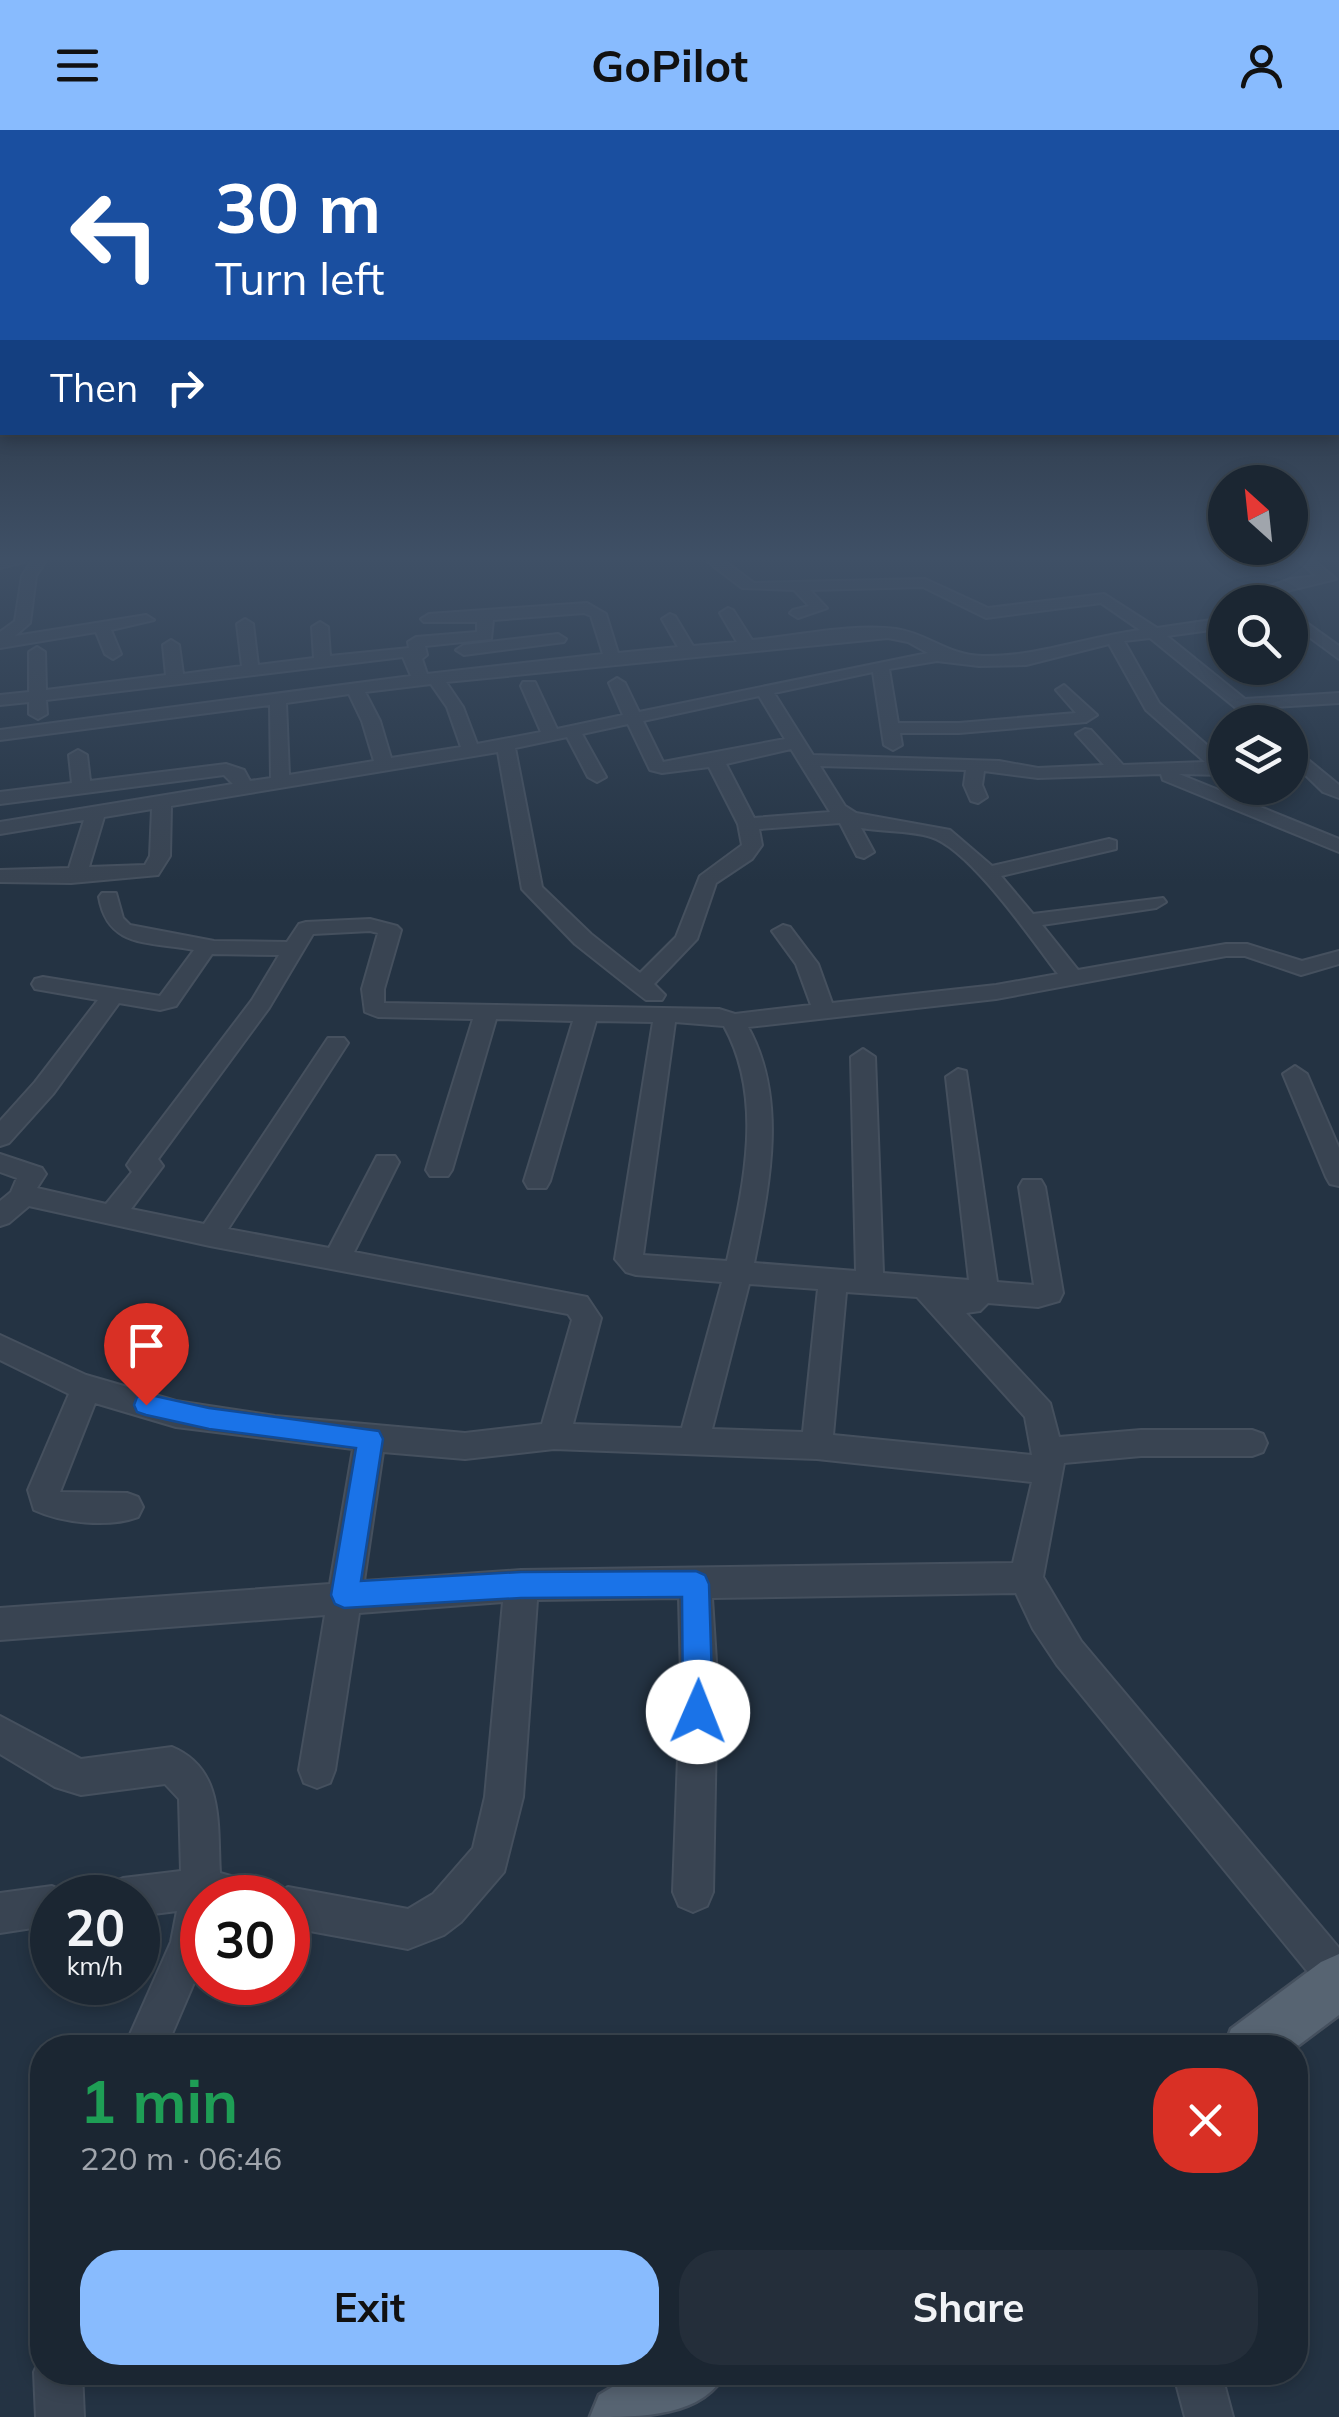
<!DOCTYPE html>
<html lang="en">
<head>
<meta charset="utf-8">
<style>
	body { margin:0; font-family:Mulish,sans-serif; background:#242e3a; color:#f1f3f6; height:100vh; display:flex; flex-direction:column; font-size:38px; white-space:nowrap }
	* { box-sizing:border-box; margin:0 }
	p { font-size:32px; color:#a0a5ac }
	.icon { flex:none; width:55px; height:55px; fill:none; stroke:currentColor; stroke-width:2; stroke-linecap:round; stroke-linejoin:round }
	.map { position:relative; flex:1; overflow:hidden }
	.sheet { position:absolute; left:30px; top:1905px; width:1278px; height:350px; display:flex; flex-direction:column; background:#1b2632; border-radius:40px; box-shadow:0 5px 15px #0003,0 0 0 2px #39434d }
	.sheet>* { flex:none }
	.banner { position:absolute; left:0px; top:0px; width:1340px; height:305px; box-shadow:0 5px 15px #0003,0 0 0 2px #39434d; background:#1a4fa0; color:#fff; overflow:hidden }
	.needle { width:65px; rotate:333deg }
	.controls { position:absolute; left:1208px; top:335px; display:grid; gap:20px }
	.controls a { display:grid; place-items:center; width:100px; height:100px; border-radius:50%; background:#1b2632; box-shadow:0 5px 15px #0003,0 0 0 2px #39434d; font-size:50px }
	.speed { position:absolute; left:30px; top:1745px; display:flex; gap:20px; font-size:50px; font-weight:700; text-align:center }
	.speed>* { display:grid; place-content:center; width:130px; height:130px; border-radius:50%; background:#1b2632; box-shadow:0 5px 15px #0003,0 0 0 2px #39434d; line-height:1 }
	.speed small { font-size:25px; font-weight:400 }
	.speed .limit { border:15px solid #d22; background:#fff; color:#111 }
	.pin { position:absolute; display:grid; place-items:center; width:85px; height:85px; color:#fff; margin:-102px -42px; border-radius:50% 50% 50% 0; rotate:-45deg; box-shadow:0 0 10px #0007 }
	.pin .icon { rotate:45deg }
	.me { position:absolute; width:110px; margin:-55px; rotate:1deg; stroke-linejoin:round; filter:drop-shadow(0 0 8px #0008) }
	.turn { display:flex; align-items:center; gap:35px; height:210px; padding:0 50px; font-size:45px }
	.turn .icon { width:130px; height:130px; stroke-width:2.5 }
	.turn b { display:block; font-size:70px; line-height:85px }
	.then { display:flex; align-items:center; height:95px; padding:0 50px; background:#0003; gap:20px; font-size:38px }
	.round { display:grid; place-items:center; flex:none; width:105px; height:105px; border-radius:40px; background:#242e3a }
	.head { display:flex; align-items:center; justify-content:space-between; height:170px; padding:0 50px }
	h1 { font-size:60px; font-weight:700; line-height:75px; color:#1e9e55 }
	.button { display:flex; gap:20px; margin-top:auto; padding:20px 50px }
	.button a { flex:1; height:115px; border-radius:40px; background:#88bbfe; color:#111; font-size:40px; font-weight:700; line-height:115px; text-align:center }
	.button a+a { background:#242e3a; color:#f1f3f6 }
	header { display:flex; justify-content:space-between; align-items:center; height:130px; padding:0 50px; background:#88bbfe; color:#111; font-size:45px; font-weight:700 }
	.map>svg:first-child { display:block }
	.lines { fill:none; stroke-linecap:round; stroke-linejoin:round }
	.minor-casing { stroke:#45505e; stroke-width:4 }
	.major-casing { stroke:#45505e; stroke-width:5 }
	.minor { fill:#394452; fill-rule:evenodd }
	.major { fill:#576472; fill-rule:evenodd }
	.route { fill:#1a73e8; stroke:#114b97; stroke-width:2.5 }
</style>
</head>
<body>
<header><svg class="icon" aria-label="menu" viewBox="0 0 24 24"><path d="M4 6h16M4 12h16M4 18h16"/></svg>GoPilot<svg class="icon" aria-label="person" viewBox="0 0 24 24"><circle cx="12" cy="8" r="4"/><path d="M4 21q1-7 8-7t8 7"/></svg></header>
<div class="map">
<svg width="1339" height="2287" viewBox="0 0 1339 2287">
	<rect width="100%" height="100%" fill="#243343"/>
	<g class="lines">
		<g class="minor-casing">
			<g id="minor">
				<polygon points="0,432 24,432 0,438"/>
				<polygon points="31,432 45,432 36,446 30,493 15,506 146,485 154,490 111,500 121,524 113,529 105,524 96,502 0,518 0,502 15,491 22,446"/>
				<path d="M708,432H726L754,453L925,449L988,478L1104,464L1157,498L1225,488V498L1167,506L1245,569L1339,563V573L1256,578L1272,592H1253L1150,508L1124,511L1159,573L1225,631V645L1179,644L1339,709V722L1163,650L1161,644L1038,648L984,641L982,655L987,667L978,673L971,671L964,655L966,640L820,636L845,676L856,683L950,700L992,736L1109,709L1116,711V719L1001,746L1033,784L1163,768L1166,772L1156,778L1042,795L1078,840L1226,814H1247L1302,831L1339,821V834L1301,845L1245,826H1226L996,869L748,897C788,969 769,1056 754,1133L856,1141L851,927L863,919L875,927L883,1143L969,1150L946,947L958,939L966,941L997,1152L1034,1155L1019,1057L1023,1050H1041L1045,1057L1063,1163L1059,1171L1038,1177L988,1173L980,1181L966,1183L1050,1273L1059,1307L1141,1300H1252L1263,1304L1267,1313L1263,1322L1252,1326H1141L1064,1333L1043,1447L1081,1511L1339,1818V1869L1325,1863L1057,1535L1033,1499L1016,1463L712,1468L717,1547L713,1762L707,1776L693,1782L679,1776L673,1762L681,1547L679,1468L537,1470L523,1667L504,1742L461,1792L444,1805L408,1819L288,1797V1768H272L288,1757L408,1779L433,1764L473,1718L485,1667L503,1472L359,1483L335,1640L330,1653L317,1658L304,1653L299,1640L325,1485L0,1510V1478L330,1454L353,1319L176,1297L95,1273L60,1362L127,1363L138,1367L143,1377L138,1387C108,1398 62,1393 34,1380L28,1360L69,1264L0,1230V1205L86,1245L176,1271L275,1286L465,1303L542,1294L572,1190L568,1184L210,1116L29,1076L9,1093L0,1096V1071L11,1062L17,1048L0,1042V1024L42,1038L46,1044L37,1058L106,1074L132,1042L127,1035L131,1029L252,870L279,825L212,824L176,876L160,880L119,873L53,964L9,1013L0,1016V991L35,952L98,870L35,859L32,854L35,849L43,847L160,866L194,820C149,811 108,819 99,767L102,763H116L123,788L130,795L214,811L287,812L299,794L306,792L370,789L397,796L401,800L384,859V873L719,879L735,884L811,875L796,834L772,801L783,795L790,797L818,834L832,873L996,855L1058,844C1032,810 970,719 931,707C909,700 884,702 861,698L874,722L864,728L857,726L840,693L759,699L762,715L752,729L716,753L697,809L654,854L665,865L662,870H646L633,860L575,814L522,759L498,622L171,676L170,726L158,745L71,753L0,752V740L69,738L84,690L0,704V692L233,654L224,645L0,674V662L72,653L69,625L78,620L87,625L90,651L226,634L244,640L250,651L271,648L270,575L0,610V600L411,546L403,527L46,570L47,584L38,589L29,584V572L0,575V565L29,562V522L37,517L45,522L46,560L166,545L163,515L171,510L179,515L183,544L242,536L237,494L245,489L253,494L258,535L314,528L312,497L320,492L328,497L330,526L409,518L408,512L416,507L477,502V492H424L421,489L429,484L587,473L606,484L618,523L678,517L662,489L670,484L675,486L693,516L737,512L720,483L728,478L733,480L752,510C795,506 855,493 896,499C929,504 947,525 982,526C1037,527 1086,507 1140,500L1101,473L986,488L923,457L810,460L827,478L798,488L790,483L793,480L809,476L794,460L742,458ZM584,483L591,486L603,524L427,544L422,529L427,525L425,516L491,509L493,490ZM888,508L908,512L928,523L639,582L625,553L617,548L609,553L623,585L557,599L535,552H523L521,556L541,602L477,614L463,577L446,552ZM1109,514L1146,580L1205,632L1123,635L1091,600L1085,599L1076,604L1104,635L1038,638L999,631L813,625L774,563L873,542L884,615L893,620L902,615L900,603H959L1086,592L1097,585L1064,555L1056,560L1076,583L959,593H898L889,539L937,531L979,536L1026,535ZM431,554L447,577L461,617L391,628L380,591L365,562ZM349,564L362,591L374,631L289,645L286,573ZM759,566L785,609L663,632L643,591ZM628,594L650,640L662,643L709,637L738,694L742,715L700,746L676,807L640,843L591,804L542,757L515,618L567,607L588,647L597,652L606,647L582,604ZM791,619L830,682L754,688L726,634ZM152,679L150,726L145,735L89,737L104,687ZM370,801L378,803L362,859L365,882L378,887L473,889L426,1040L430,1046H448L452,1040L496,889L573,891L524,1051L528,1058H546L550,1051L596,891L653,892L615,1129L626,1142L636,1145L722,1152L682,1298L573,1294L601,1188L587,1167L354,1122L399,1032L395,1026H377L329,1118L228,1099L348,913L344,908H328L204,1094L131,1079L163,1036L158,1029L269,878L313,804ZM675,892L724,896C764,968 744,1055 727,1131L643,1125ZM749,1154L818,1159L803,1302L712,1299ZM846,1162L917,1167L1025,1287L1032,1325L833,1305ZM554,1319L817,1329L1032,1352L1013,1433L521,1440L364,1451L383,1322L465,1329Z"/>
				<polygon points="1300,432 1316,432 1336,449 1270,465 1276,472 1261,472 1255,467 1255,461 1291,449 1316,446"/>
				<polygon points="1290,481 1339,516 1339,529 1290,493"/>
				<polygon points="558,504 566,509 564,512 464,525 456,520 464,515"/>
				<polygon points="1290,615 1339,655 1339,668 1323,662 1290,630"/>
				<polygon points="1295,936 1307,944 1339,1018 1339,1056 1330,1054 1326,1047 1283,944"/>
				<path d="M0,1586L81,1629L172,1617C225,1639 217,1695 220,1743L259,1754L264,1768H202V1834L166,1918H124L171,1812L177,1781L138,1786V1768H104L109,1754L123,1748L181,1741L179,1669L165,1654L81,1665L55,1657L0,1624Z"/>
				<polygon points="52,1756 66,1762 68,1768 52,1768 52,1795 0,1803 0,1763"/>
				<polygon points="42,2224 42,2242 82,2242 84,2287 36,2287 34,2242"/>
				<polygon points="1173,2242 1221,2242 1233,2287 1185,2287"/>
			</g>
		</g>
		<g class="major-casing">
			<g id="major">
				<polygon points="1339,1824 1339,1885 1295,1918 1224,1918 1231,1899 1321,1832"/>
				<path d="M637,2242H726C703,2287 642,2287 590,2287L599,2265Z"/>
			</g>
		</g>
		<use href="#minor" class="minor"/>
		<use href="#major" class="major"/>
	</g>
	<linearGradient id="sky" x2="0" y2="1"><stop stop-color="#141c25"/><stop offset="0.57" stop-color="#3f5066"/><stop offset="1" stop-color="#3f5066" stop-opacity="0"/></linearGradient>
	<rect width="1339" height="752" fill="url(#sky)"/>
	<polygon class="route" points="146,1264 209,1278 379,1301 383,1309 361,1451 521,1442 696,1441 705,1445 709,1454 713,1582 708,1593 698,1597 688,1593 683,1582 682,1467 521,1468 344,1478 335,1474 331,1465 356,1318 209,1299 146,1285 137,1282 134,1275 137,1267"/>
</svg>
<div class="controls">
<a><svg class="needle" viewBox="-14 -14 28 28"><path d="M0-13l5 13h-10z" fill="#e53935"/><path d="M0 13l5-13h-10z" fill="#a0a5ac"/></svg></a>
<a><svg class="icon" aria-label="search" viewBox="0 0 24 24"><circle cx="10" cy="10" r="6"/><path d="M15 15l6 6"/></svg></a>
<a><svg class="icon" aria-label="layers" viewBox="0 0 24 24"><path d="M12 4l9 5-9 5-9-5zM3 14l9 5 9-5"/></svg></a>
</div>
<div class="speed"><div>20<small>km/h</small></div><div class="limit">30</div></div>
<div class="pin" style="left:146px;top:1275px;background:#d93025"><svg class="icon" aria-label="arrive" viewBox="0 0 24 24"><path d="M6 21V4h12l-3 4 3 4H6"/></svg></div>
<svg class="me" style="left:698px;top:1582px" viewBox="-20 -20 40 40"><circle r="19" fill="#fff"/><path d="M0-13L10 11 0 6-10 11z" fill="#1a73e8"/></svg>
<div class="banner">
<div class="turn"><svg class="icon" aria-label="left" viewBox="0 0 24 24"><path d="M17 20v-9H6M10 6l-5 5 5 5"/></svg><div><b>30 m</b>Turn left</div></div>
<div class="then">Then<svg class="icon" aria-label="right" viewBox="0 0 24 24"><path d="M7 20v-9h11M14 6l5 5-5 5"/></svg></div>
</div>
<section class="sheet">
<div class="head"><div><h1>1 min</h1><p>220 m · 06:46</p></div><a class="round" style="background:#d93025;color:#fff"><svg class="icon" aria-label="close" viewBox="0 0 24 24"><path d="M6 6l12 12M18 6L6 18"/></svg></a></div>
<div class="button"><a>Exit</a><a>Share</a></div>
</section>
</div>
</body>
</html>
